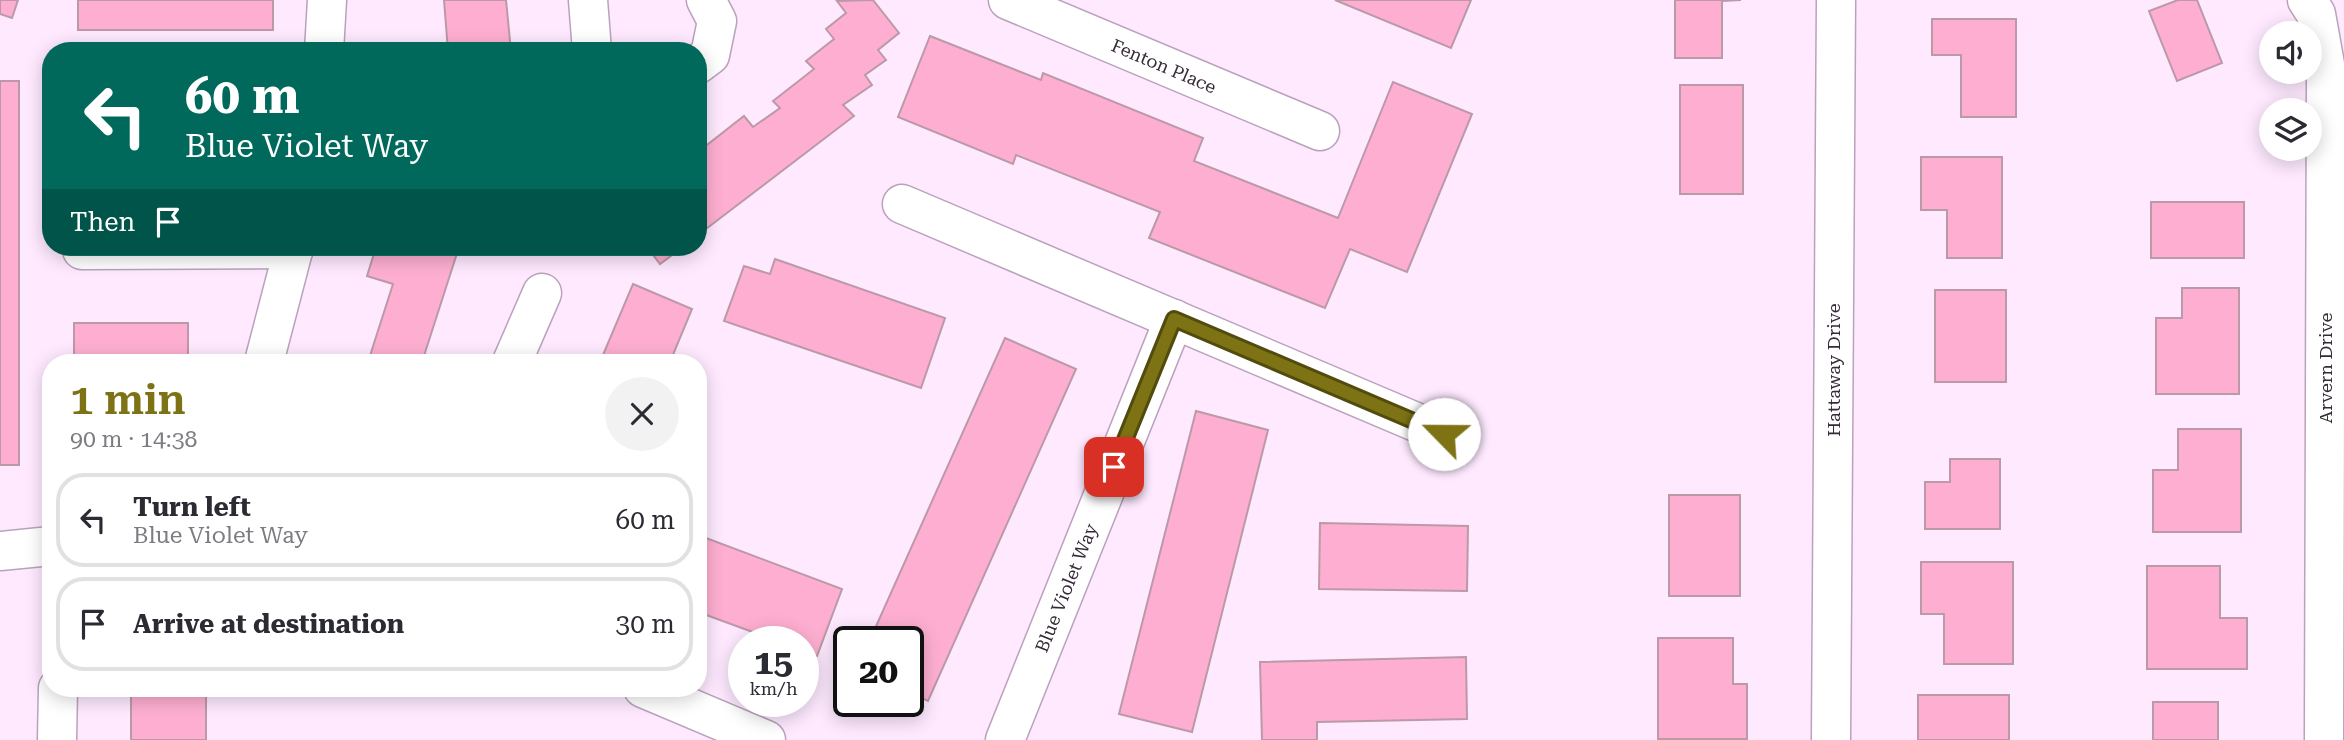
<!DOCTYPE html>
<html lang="en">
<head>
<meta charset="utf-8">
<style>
	body { margin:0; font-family:"Roboto Serif",serif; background:#f2f2f3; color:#2b2b33; height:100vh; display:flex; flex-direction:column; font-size:26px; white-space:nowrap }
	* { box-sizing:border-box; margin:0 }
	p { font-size:23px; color:#7c7c81 }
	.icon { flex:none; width:38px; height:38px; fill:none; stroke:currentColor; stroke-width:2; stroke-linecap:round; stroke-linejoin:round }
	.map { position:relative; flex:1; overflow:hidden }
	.side { position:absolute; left:42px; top:354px; width:665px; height:343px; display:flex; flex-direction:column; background:#fff; border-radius:28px; box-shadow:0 4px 18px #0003 }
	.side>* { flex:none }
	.hud { position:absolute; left:42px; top:42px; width:665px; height:214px; border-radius:28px; box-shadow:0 4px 18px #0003; background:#00695c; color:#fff; overflow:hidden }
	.fabs { position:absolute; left:2259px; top:21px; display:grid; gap:14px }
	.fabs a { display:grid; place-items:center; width:63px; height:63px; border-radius:50%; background:#fff; box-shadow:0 4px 18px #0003; font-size:35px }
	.speed { position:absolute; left:728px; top:626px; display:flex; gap:14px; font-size:35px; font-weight:700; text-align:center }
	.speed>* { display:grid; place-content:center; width:91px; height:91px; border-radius:50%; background:#fff; box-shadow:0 4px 18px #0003; line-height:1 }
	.speed small { font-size:18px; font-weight:400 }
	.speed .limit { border:4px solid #111; border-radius:10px; background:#fff; color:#111 }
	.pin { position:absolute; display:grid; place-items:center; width:60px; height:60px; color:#fff; margin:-30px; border-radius:14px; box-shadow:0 4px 10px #0006 }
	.me { position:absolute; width:77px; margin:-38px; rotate:293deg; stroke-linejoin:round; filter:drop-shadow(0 0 5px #0008) }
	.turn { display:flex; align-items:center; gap:24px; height:147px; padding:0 28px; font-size:32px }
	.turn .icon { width:91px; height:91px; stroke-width:2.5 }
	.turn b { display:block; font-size:49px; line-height:60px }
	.then { display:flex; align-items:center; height:66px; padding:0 28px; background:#0003; gap:14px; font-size:26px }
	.round { display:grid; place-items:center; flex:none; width:74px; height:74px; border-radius:37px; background:#f2f2f3 }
	.head { display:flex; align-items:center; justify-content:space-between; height:119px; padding:0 28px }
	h1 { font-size:42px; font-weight:600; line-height:52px; color:#7d7315 }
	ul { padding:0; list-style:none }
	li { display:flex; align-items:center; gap:21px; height:94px; margin:0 14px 10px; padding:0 14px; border:4px solid #e1e1e2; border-radius:28px }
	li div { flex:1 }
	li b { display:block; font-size:26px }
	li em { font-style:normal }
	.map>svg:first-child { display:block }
	.building { fill:#feafd1; stroke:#bb99a7; stroke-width:2 }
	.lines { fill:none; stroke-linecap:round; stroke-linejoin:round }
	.minor-casing { stroke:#baa2bc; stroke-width:41 }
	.minor { stroke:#fff; stroke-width:38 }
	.route-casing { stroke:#514b0e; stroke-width:18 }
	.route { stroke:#7d7315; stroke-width:12 }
	.labels { text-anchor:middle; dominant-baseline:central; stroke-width:5; stroke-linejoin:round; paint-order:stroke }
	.street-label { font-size:18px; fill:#352b36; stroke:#fefefe }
</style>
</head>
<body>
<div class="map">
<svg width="2344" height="740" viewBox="0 0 2344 740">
	<rect width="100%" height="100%" fill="#fee9ff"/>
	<g class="building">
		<polygon points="0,0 18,0 12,18 0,14"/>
		<rect x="78" y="0" width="195" height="30"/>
		<polygon points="444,0 506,0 511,51 448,51"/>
		<polygon points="873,0 899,33 878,50 886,60 865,75 872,85 843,105 854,116 698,235 698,152 744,116 753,127 780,108 773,101 814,69 806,61 834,39 826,29 846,13 837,1"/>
		<polygon points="1335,0 1471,0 1451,48"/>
		<polygon points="1675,0 1741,0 1722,1 1722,58 1675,58"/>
		<polygon points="2178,0 2197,0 2222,63 2177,81 2149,11"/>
		<polygon points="1932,19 2016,19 2016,117 1961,117 1961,55 1932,55"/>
		<polygon points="930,36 1041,80 1043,73 1203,138 1194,161 1338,218 1393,82 1472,114 1407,272 1350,249 1325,308 1149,238 1160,212 1016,155 1013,164 898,117"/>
		<rect x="0" y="81" width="19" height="384"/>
		<rect x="1680" y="85" width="63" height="109"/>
		<polygon points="1921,157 2002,157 2002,258 1947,258 1947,210 1921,210"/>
		<rect x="2151" y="202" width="93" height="56"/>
		<polygon points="376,247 459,247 422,362 368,362 393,284 367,276"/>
		<polygon points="647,247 683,247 660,264"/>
		<polygon points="775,259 945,318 921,388 724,321 744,266 770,274"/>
		<polygon points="633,284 692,309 670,362 600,362"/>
		<polygon points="2182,288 2239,288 2239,394 2156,394 2156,318 2182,318"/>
		<rect x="1935" y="290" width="71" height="92"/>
		<rect x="74" y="323" width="114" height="39"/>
		<polygon points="1005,338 1076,369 928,701 908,692 908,642 869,642"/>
		<polygon points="1196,411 1268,430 1192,732 1119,714"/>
		<polygon points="2178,429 2241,429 2241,532 2153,532 2153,470 2178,470"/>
		<polygon points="1950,459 2000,459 2000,529 1925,529 1925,482 1950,482"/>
		<rect x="1669" y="495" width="71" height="101"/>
		<polygon points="1320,523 1468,526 1467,591 1319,589"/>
		<polygon points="698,535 842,589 817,656 803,651 803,642 780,642 698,612"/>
		<polygon points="1921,562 2013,562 2013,664 1944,664 1944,614 1921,614"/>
		<polygon points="2147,566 2220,566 2220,618 2247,618 2247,669 2147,669"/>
		<polygon points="1658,638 1733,638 1733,684 1747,684 1747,739 1658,739"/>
		<polygon points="1466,657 1467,719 1317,722 1317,740 1262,740 1260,662"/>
		<rect x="131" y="688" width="75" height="52"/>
		<rect x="1918" y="695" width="91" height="45"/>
		<rect x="2153" y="702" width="65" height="38"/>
	</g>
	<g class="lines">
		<g class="minor-casing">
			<g id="minor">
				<polyline points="588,0 592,51"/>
				<polyline points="1008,0 1320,131"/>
				<polyline points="2307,0 2316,14 2326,70 2324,740"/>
				<polyline points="324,51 327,0"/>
				<polyline points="698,64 710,55 717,21 706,0"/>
				<polyline points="902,204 1444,434"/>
				<polyline points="82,250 294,249"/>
				<polyline points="264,362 294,247"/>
				<polyline points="512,362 542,293"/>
				<polyline points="0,551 51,546"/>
				<polyline points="643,688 766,740"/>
				<polyline points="57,740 58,688"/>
				<polyline points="1005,740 1174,319"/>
				<polyline points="1831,740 1836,0"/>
			</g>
		</g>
		<use href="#minor" class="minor"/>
	</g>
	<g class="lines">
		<g class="route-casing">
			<polyline id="route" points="1114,467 1174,319 1444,434"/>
		</g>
		<use href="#route" class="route"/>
	</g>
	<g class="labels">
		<g class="street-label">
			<text transform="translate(1164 66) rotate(23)">Fenton Place</text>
			<text transform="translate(2325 368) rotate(-90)">Arvern Drive</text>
			<text transform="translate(1833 370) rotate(-90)">Hattaway Drive</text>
			<text transform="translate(1066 588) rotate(-68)">Blue Violet Way</text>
		</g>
	</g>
</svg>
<div class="fabs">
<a><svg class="icon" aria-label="sound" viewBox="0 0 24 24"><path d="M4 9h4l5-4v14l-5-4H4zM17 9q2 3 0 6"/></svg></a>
<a><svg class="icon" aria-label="layers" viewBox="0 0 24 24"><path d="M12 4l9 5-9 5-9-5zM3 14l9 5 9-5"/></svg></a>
</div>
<div class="speed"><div>15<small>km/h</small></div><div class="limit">20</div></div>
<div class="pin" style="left:1114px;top:467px;background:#d93025"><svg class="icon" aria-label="arrive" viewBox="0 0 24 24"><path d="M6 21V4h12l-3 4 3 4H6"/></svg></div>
<svg class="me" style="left:1444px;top:434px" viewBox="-20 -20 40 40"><circle r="19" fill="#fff"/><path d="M0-13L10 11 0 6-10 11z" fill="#7d7315"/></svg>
<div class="hud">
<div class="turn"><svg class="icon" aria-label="left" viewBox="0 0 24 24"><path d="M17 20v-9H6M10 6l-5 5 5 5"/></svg><div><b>60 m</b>Blue Violet Way</div></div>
<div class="then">Then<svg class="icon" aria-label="arrive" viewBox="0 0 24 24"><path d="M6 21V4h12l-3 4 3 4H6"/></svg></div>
</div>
<section class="side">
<div class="head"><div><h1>1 min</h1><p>90 m · 14:38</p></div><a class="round"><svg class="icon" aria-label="close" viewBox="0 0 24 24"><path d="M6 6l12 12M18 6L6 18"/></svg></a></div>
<ul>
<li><svg class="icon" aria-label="left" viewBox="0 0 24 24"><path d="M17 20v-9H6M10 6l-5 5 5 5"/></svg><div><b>Turn left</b><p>Blue Violet Way</p></div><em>60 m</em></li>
<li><svg class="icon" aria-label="arrive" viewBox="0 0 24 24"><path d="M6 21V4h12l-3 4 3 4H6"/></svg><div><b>Arrive at destination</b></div><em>30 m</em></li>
</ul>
</section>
</div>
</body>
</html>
